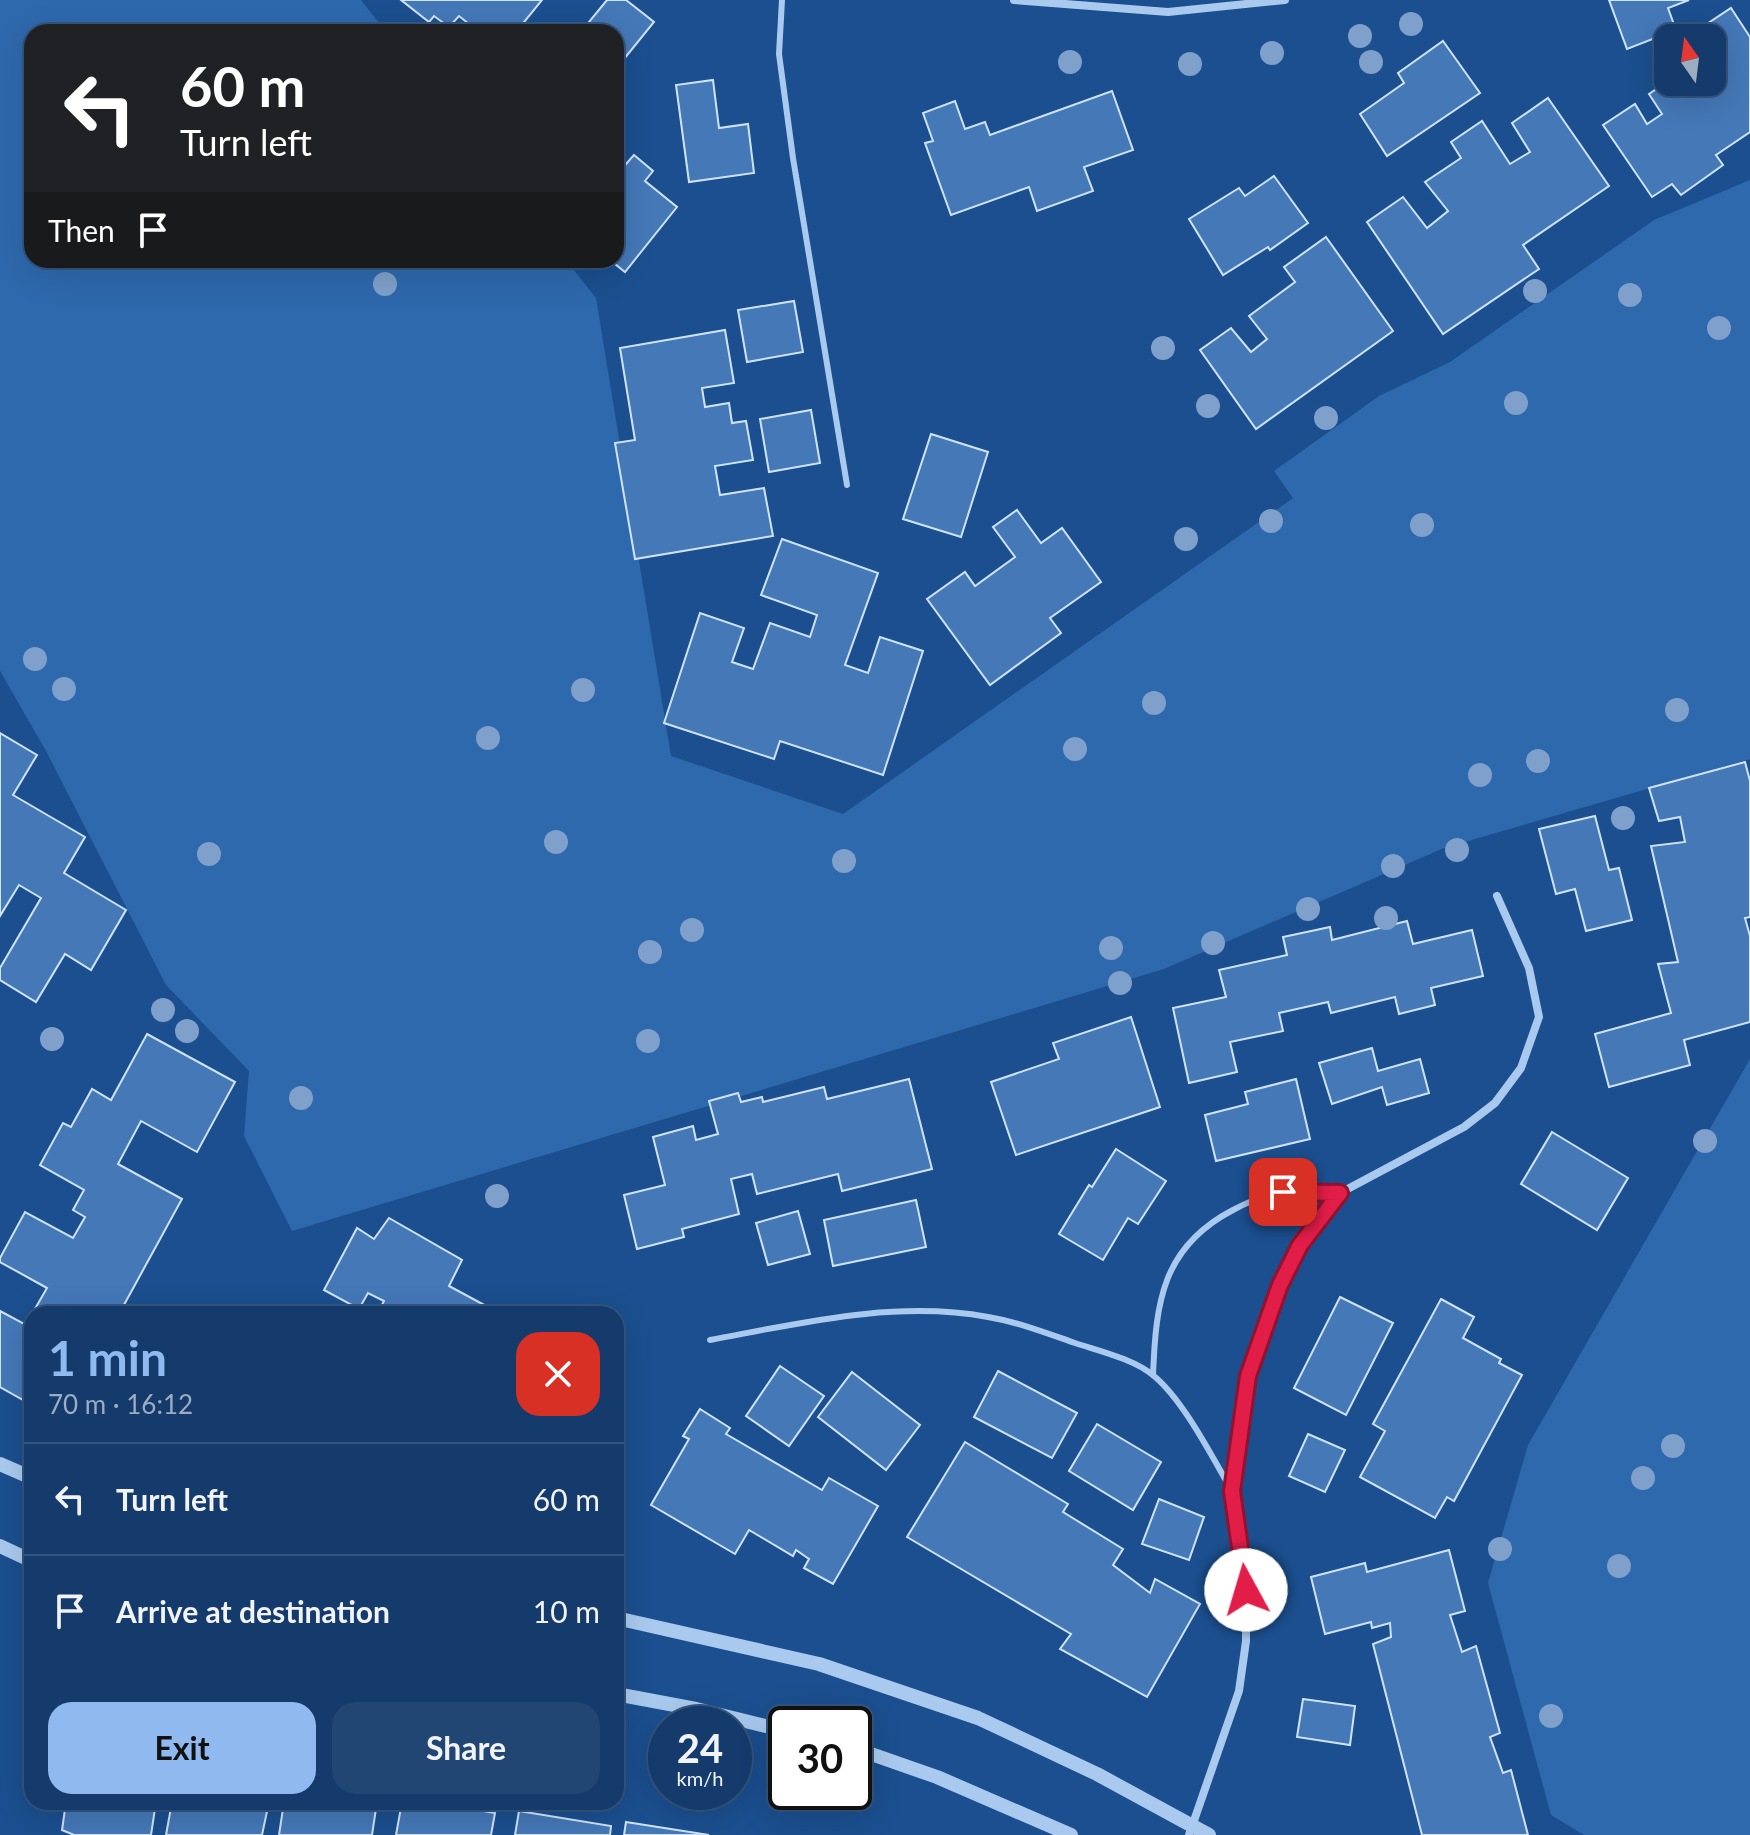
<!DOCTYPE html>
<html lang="en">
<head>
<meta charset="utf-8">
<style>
	body { margin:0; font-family:Lato,sans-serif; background:#214673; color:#f1f3f6; height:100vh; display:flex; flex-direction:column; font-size:30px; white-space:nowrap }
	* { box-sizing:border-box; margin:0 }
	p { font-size:26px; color:#9dadc1 }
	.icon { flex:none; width:44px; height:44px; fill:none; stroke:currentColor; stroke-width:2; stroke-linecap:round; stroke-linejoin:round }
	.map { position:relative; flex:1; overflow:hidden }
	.sheet { position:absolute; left:24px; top:1306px; width:600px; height:504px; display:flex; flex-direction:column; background:#143b6b; border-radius:24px; box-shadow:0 8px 32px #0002,0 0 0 2px #33557e }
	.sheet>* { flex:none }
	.guide { position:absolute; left:24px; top:24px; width:600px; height:244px; border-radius:24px; box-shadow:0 8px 32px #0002,0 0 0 2px #33557e; background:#202124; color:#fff; overflow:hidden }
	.needle { width:52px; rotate:346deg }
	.fabs { position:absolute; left:1654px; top:24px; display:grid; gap:16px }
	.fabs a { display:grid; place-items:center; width:72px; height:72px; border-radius:16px; background:#143b6b; box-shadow:0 8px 32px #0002,0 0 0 2px #33557e; font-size:40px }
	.speed { position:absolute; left:648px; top:1706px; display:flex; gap:16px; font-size:40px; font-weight:700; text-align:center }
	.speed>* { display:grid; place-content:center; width:104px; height:104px; border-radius:50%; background:#143b6b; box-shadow:0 8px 32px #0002,0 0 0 2px #33557e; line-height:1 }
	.speed small { font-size:20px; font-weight:400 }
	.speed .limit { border:4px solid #111; border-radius:12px; background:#fff; color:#111 }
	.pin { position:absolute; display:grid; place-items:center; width:68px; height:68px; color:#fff; margin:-34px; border-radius:16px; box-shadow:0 4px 12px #0006 }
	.me { position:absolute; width:88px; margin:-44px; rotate:354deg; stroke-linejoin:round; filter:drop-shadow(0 0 6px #0008) }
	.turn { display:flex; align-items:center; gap:28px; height:168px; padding:0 24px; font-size:36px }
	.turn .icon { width:104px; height:104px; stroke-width:2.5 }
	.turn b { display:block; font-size:56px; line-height:68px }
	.then { display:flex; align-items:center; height:76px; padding:0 24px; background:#0003; gap:16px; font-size:30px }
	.round { display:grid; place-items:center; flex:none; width:84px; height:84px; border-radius:24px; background:#214673 }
	.head { display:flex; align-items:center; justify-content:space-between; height:136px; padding:0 24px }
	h1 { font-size:48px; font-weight:700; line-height:60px; color:#90b9f0 }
	.primary-button { display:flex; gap:16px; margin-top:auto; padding:16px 24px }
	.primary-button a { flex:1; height:92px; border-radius:24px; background:#90b9f0; color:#111; font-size:32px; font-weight:700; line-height:92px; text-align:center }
	.primary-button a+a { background:#214673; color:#f1f3f6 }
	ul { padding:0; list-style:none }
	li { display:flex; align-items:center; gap:24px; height:112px; padding:0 24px; border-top:2px solid #33557e }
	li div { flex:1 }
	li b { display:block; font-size:30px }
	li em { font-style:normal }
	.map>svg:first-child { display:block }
	.green { fill:#2e69ad }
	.building { fill:#4478b7; stroke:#cfe3fa; stroke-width:2 }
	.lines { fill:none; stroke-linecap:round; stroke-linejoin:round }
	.service { stroke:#a9c9ee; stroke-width:6 }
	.minor { stroke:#a9c9ee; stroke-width:8 }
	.tertiary { stroke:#a9c9ee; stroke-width:14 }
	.tree { fill:#7ea0ca }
	.route-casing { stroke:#92132f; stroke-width:20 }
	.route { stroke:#e11d48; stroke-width:14 }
</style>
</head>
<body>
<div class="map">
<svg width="1750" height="1835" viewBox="0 0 1750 1835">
	<rect width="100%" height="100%" fill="#1b4f8f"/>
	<g class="green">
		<polygon points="0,0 361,0 386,32 32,32 32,260 566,260 596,298 671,756 843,814 1293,498 1274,471 1379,396 1450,362 1654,220 1750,180 1750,759 1444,848 1164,969 292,1231 244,1136 249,1071 166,985 46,751 0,671"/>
		<polygon points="1750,1059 1750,1835 1584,1835 1551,1815 1488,1583 1528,1445"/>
	</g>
	<g class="building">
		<polygon points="401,0 542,0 516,32 479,32 459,16 449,27 434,16 429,22"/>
		<polygon points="607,0 626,0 654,22 624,59 616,53 616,32 590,32 584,28"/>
		<polygon points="1609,0 1689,0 1668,8 1676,30 1627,49"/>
		<polygon points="1731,8 1750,37 1750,132 1716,155 1723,165 1681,195 1672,184 1652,197 1603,125 1635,104 1647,124 1662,114 1649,94 1668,81 1712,82 1712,38 1687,37"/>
		<polygon points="1443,41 1480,93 1387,156 1360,114 1404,83 1398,73"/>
		<polygon points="713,80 719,128 748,124 754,173 689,182 676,85"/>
		<polygon points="1112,91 1133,150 1084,167 1093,191 1037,211 1029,187 951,215 925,143 933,141 923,113 955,101 965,129 985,122 990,135"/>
		<polygon points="1548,98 1609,186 1523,245 1539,269 1443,334 1367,222 1403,197 1427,228 1448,211 1425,182 1461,158 1451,142 1482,121 1510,164 1530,152 1512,123"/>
		<polygon points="634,155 653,171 645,181 677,207 625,272 610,260 616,260 616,169 619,172"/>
		<polygon points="1274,176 1308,223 1270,250 1268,247 1223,275 1189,219 1239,188 1245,196"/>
		<polygon points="1326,237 1393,331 1256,429 1200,350 1231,328 1251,352 1267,339 1249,316 1295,282 1284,267"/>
		<polygon points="794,301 803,352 747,362 738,310"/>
		<polygon points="725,330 734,383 702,388 705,407 729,403 732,423 746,421 753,460 715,466 720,495 764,488 773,536 635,559 615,443 635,440 620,348"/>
		<polygon points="811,410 820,463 769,472 760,419"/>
		<polygon points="931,434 988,452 961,537 903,519"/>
		<polygon points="1017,510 1041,543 1062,528 1101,582 1050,618 1061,633 990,685 927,599 965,572 975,586 1015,557 993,527"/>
		<polygon points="782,539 878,573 845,665 868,673 880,637 923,651 883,775 780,741 774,759 664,723 700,613 744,628 732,662 753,669 770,623 810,637 817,615 761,595"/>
		<polygon points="0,733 37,755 13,795 85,837 64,873 126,910 91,970 65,954 36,1002 0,980 0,968 41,898 19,885 0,916"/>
		<polygon points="1745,762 1750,781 1750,917 1745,918 1750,936 1750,1022 1684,1040 1690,1065 1609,1087 1595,1034 1671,1013 1658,964 1678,962 1651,846 1685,842 1680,817 1659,821 1649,788"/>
		<polygon points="1595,816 1609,870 1619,868 1632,920 1586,931 1575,889 1556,894 1539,829"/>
		<polygon points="1407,921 1413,944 1472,930 1483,976 1431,988 1435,1005 1399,1014 1395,997 1331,1013 1328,1002 1279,1013 1283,1031 1230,1042 1237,1072 1189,1083 1173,1008 1226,997 1219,970 1287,955 1283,937 1330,927 1332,940"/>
		<polygon points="1131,1017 1160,1107 1016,1155 991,1082 1059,1059 1053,1043"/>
		<polygon points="147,1034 235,1082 197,1152 141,1121 118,1164 182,1199 119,1314 32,1314 47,1288 0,1262 0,1258 25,1212 73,1238 85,1217 73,1210 84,1190 40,1165 63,1123 71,1127 92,1089 111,1100"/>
		<polygon points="1372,1048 1378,1071 1420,1059 1429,1093 1387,1105 1382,1087 1332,1104 1319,1063"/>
		<polygon points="909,1079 932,1169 842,1191 838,1174 757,1194 752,1174 731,1179 739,1214 682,1229 684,1237 637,1249 624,1195 665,1185 653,1137 693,1126 696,1140 718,1134 709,1101 738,1093 741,1102 762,1097 763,1102 824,1087 827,1099"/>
		<polygon points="1296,1079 1310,1139 1216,1161 1205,1115 1248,1104 1245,1092"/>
		<polygon points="1552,1132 1628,1178 1597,1230 1521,1184"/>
		<polygon points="1116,1149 1166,1181 1138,1224 1128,1218 1103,1260 1059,1234 1089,1185 1092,1187"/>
		<polygon points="916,1200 926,1247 833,1266 824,1220"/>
		<polygon points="798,1211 810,1254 768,1265 756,1223"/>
		<polygon points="389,1218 462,1260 449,1286 501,1314 377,1314 384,1301 368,1293 359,1309 324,1290 357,1228 374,1239"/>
		<polygon points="1340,1297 1393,1323 1346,1415 1294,1388"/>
		<polygon points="1441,1299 1474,1317 1463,1338 1501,1359 1499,1363 1522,1375 1454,1501 1447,1497 1435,1518 1360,1477 1385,1431 1373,1424"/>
		<polygon points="0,1311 26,1325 32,1315 32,1405 0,1387"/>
		<polygon points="780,1366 824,1396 789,1446 746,1416"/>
		<polygon points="998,1371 1077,1413 1052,1458 974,1417"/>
		<polygon points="852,1372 920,1425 886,1470 818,1417"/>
		<polygon points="700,1409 730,1428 726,1434 822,1490 829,1478 878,1506 833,1584 804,1568 809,1559 796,1550 793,1556 749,1530 735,1554 651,1505 689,1439 683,1436"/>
		<polygon points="1097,1424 1161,1462 1133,1510 1069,1471"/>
		<polygon points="1308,1434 1345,1450 1325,1492 1289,1476"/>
		<polygon points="965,1442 1068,1504 1063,1512 1123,1549 1113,1565 1150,1593 1155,1579 1200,1604 1147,1697 1060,1649 1071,1634 907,1537"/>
		<polygon points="1159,1499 1204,1517 1189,1560 1142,1544"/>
		<polygon points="1449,1550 1465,1611 1450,1615 1462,1652 1476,1646 1500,1733 1490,1737 1503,1773 1511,1770 1528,1835 1422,1835 1373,1644 1391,1637 1390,1623 1372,1628 1371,1622 1325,1634 1311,1577 1365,1563 1367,1572"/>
		<polygon points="1303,1699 1355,1706 1350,1745 1297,1737"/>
		<polygon points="66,1802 156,1802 151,1835 74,1835 62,1830"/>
		<polygon points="172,1802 269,1802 262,1835 166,1835"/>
		<polygon points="284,1802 377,1802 372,1835 279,1835"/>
		<polygon points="402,1802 429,1802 495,1813 491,1835 396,1835"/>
		<polygon points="519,1811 611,1826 610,1835 515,1835"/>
		<polygon points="626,1822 709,1835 624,1835"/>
	</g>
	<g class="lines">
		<g class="service">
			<polyline points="782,0 779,54 793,158 847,485"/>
			<path d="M710,1340C801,1323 896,1300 988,1317C1018,1322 1046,1333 1075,1343C1099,1351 1134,1359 1154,1376C1184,1401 1212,1457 1232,1491"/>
			<path d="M1153,1375C1156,1302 1162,1247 1233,1210C1248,1202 1267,1194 1284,1192C1302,1191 1322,1193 1340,1193"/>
		</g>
		<g class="minor">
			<polyline points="1014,0 1168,12 1285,0"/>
			<polyline points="1189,1835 1239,1691 1246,1641 1246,1590 1232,1491 1248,1376 1280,1285 1300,1245 1340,1193 1464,1127 1495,1103 1521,1068 1539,1017 1529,968 1497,896"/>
		</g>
		<g class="tertiary">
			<polyline points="0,1464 32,1478"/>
			<polyline points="0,1546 32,1561"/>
			<polyline points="616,1618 819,1664 978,1718 1097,1774 1209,1835"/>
			<polyline points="616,1694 696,1709 786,1731"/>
			<polyline points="854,1748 937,1777 1071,1835"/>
		</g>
	</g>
	<g class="tree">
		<circle cx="1411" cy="24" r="12"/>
		<circle cx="1360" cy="36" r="12"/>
		<circle cx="1272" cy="53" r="12"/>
		<circle cx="1070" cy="62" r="12"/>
		<circle cx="1371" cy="62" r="12"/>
		<circle cx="1190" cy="64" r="12"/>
		<circle cx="385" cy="284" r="12"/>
		<circle cx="1535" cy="291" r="12"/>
		<circle cx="1630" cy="295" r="12"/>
		<circle cx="1719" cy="328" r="12"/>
		<circle cx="1163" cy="348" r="12"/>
		<circle cx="1516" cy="403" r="12"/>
		<circle cx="1208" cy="406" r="12"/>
		<circle cx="1326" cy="418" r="12"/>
		<circle cx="1271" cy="521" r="12"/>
		<circle cx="1422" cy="525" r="12"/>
		<circle cx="1186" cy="539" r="12"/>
		<circle cx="35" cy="659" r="12"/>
		<circle cx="64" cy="689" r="12"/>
		<circle cx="583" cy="690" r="12"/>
		<circle cx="1154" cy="703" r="12"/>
		<circle cx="1677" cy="710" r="12"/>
		<circle cx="488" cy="738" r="12"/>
		<circle cx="1075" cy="749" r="12"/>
		<circle cx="1538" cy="761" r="12"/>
		<circle cx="1480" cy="775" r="12"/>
		<circle cx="1623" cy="818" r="12"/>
		<circle cx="556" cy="842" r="12"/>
		<circle cx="1457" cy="850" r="12"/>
		<circle cx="209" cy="854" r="12"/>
		<circle cx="844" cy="861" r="12"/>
		<circle cx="1393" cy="866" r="12"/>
		<circle cx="1308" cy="909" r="12"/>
		<circle cx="1386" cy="918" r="12"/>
		<circle cx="692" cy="930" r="12"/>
		<circle cx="1213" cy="943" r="12"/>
		<circle cx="1111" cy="948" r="12"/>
		<circle cx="650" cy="952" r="12"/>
		<circle cx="1120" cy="983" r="12"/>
		<circle cx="163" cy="1010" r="12"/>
		<circle cx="187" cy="1031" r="12"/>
		<circle cx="52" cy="1039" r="12"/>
		<circle cx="648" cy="1041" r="12"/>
		<circle cx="301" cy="1098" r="12"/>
		<circle cx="1705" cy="1141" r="12"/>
		<circle cx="497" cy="1196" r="12"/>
		<circle cx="1673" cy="1446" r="12"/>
		<circle cx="1643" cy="1478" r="12"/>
		<circle cx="1500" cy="1549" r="12"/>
		<circle cx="1619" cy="1566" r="12"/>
		<circle cx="1551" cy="1716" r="12"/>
	</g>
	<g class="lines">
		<g class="route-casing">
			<polyline id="route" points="1246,1590 1232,1491 1248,1376 1280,1285 1300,1245 1340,1193 1283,1192"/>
		</g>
		<use href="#route" class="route"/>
	</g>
</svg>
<div class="fabs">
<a><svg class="needle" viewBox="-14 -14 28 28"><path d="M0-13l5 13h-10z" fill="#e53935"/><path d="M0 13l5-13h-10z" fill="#9dadc1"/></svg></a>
</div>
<div class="speed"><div>24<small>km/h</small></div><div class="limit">30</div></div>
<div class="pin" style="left:1283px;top:1192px;background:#d93025"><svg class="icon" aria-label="arrive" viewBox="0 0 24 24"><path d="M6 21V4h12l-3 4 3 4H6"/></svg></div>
<svg class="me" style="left:1246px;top:1590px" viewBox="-20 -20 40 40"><circle r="19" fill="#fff"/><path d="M0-13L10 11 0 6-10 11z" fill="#e11d48"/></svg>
<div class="guide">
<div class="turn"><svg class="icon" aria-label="left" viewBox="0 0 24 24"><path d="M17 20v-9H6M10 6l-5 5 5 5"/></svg><div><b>60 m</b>Turn left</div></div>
<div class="then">Then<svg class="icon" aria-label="arrive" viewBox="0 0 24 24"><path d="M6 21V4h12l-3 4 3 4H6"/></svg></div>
</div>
<section class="sheet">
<div class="head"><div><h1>1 min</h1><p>70 m · 16:12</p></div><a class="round" style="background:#d93025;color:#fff"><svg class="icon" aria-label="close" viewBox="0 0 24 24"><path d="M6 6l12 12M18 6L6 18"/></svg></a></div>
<ul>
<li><svg class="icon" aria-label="left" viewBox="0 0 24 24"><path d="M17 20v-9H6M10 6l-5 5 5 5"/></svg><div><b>Turn left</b></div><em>60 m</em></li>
<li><svg class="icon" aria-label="arrive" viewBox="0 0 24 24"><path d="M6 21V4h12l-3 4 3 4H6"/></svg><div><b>Arrive at destination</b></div><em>10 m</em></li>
</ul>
<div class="primary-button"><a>Exit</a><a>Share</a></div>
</section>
</div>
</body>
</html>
